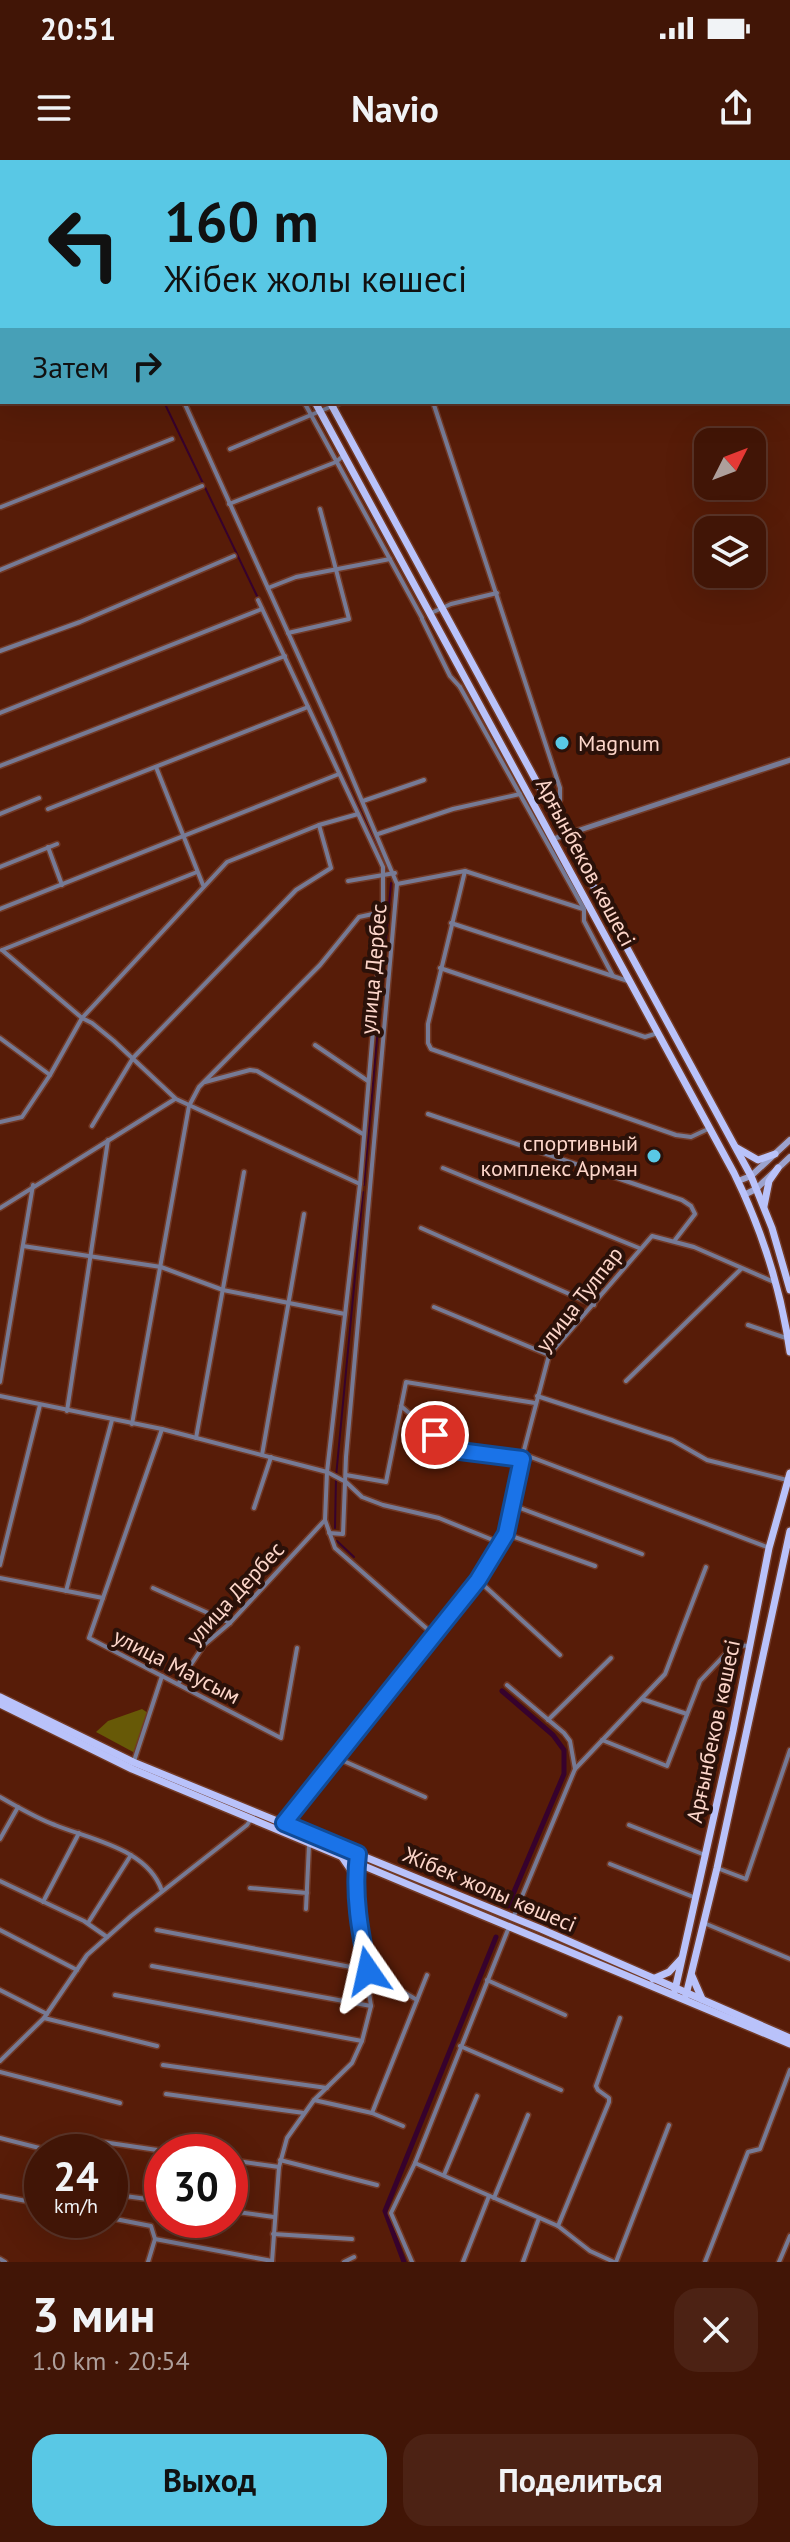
<!DOCTYPE html>
<html lang="ru">
<head>
<meta charset="utf-8">
<style>
	body { margin:0; font-family:"PT Sans",sans-serif; background:#4c2214; color:#f1f3f6; height:100vh; display:flex; flex-direction:column; font-size:30px; white-space:nowrap }
	* { box-sizing:border-box; margin:0 }
	p { font-size:26px; color:#ae9f9b }
	.icon { flex:none; width:44px; height:44px; fill:none; stroke:currentColor; stroke-width:2; stroke-linecap:round; stroke-linejoin:round }
	.map { position:relative; height:2102px; overflow:hidden }
	.sheet { display:flex; flex-direction:column; background:#411506; flex:1 }
	.sheet>* { flex:none }
	.hud { position:absolute; left:0px; top:0px; width:790px; height:244px; box-shadow:0 8px 32px #0002,0 0 0 2px #5a3428; background:#59c8e5; color:#111; overflow:hidden }
	.needle { width:52px; rotate:48deg }
	.controls { position:absolute; left:694px; top:268px; display:grid; gap:16px }
	.controls a { display:grid; place-items:center; width:72px; height:72px; border-radius:16px; background:#411506; box-shadow:0 8px 32px #0002,0 0 0 2px #5a3428; font-size:40px }
	.speed { position:absolute; left:24px; top:1974px; display:flex; gap:16px; font-size:40px; font-weight:700; text-align:center }
	.speed>* { display:grid; place-content:center; width:104px; height:104px; border-radius:50%; background:#411506; box-shadow:0 8px 32px #0002,0 0 0 2px #5a3428; line-height:1 }
	.speed small { font-size:20px; font-weight:400 }
	.speed .limit { border:12px solid #d22; background:#fff; color:#111 }
	.pin { position:absolute; display:grid; place-items:center; width:68px; height:68px; color:#fff; margin:-34px; border:4px solid #fff; border-radius:50%; box-shadow:0 2px 8px #0007 }
	.me { position:absolute; width:88px; margin:-44px; rotate:349deg; stroke-linejoin:round; filter:drop-shadow(0 0 6px #0008) }
	.turn { display:flex; align-items:center; gap:28px; height:168px; padding:0 32px; font-size:36px }
	.turn .icon { width:104px; height:104px; stroke-width:2.5 }
	.turn b { display:block; font-size:56px; line-height:68px }
	.then { display:flex; align-items:center; height:76px; padding:0 32px; background:#0003; gap:16px; font-size:30px }
	.round { display:grid; place-items:center; flex:none; width:84px; height:84px; border-radius:24px; background:#4c2214 }
	.headline { display:flex; align-items:center; justify-content:space-between; height:136px; padding:0 32px }
	h1 { font-size:48px; font-weight:700; line-height:60px }
	.primary-button { display:flex; gap:16px; margin-top:auto; padding:16px 32px }
	.primary-button a { flex:1; height:92px; border-radius:24px; background:#59c8e5; color:#111; font-size:32px; font-weight:700; line-height:92px; text-align:center }
	.primary-button a+a { background:#4c2214; color:#f1f3f6 }
	.status { display:flex; justify-content:space-between; align-items:center; height:56px; padding:0 40px; background:#411506; direction:ltr }
	.status svg { height:22px; fill:currentColor }
	header { display:flex; justify-content:space-between; align-items:center; height:104px; padding:0 32px; background:#411506; font-size:36px; font-weight:700 }
	.map>svg:first-child { display:block }
	.green { fill:#675907 }
	.lines { fill:none; stroke-linecap:round; stroke-linejoin:round }
	.stream { stroke:#37022d; stroke-width:2 }
	.canal { stroke:#37022d; stroke-width:5 }
	.minor-casing { stroke:#723a27; stroke-width:7 }
	.tertiary-casing { stroke:#723a27; stroke-width:8 }
	.secondary-casing { stroke:#723a27; stroke-width:9 }
	.primary-casing { stroke:#723a27; stroke-width:10 }
	.minor { stroke:#767a95; stroke-width:4 }
	.tertiary { stroke:#767a95; stroke-width:5 }
	.secondary { stroke:#9ca3ce; stroke-width:6 }
	.primary { stroke:#b9c2fa; stroke-width:7 }
	.route-casing { stroke:#114b97; stroke-width:20 }
	.route { stroke:#1a73e8; stroke-width:14 }
	.poi-dot { fill:#59c8e5; stroke:#2b1109; stroke-width:3 }
	.labels { text-anchor:middle; dominant-baseline:central; stroke-width:8; stroke-linejoin:round; paint-order:stroke }
	.poi-label { font-size:22px; fill:#fdd6ca; stroke:#2b1109; text-anchor:start }
	.street-label { font-size:22px; fill:#fdd6ca; stroke:#2b1109 }
</style>
</head>
<body>
<div class="status"><b>20:51</b><svg viewBox="0 0 49 12"><path d="M0 12V9h3v3zM5 12V6h3v6zM10 12V3h3v9zM15 12V0h3v12zM26 1h20v11H26zM47 4h2v5h-2z"/></svg></div>
<header><svg class="icon" aria-label="menu" viewBox="0 0 24 24"><path d="M4 6h16M4 12h16M4 18h16"/></svg>Navio<svg class="icon" aria-label="share" viewBox="0 0 24 24"><path d="M12 15V3M7 8l5-5 5 5M5 13v7h14v-7"/></svg></header>
<div class="map">
<svg width="790" height="2102" viewBox="0 0 790 2102">
	<rect width="100%" height="100%" fill="#571c08"/>
	<polygon class="green" points="142,1549 148,1553 135,1593 96,1572 108,1561"/>
	<g class="lines">
		<g class="stream">
			<polyline points="0,87 2,87"/>
			<polyline points="164,242 258,438"/>
			<polyline points="316,559 388,709"/>
			<polyline points="364,1025 391,723"/>
			<polyline points="335,1368 336,1317 363,1032"/>
			<polyline points="337,1381 354,1397"/>
		</g>
		<g class="canal">
			<polyline points="502,1531 553,1575 564,1590 564,1614 508,1746"/>
			<polyline points="404,2102 385,2051 496,1777"/>
		</g>
		<g class="minor-casing">
			<g id="minor">
				<polyline points="13,0 18,2"/>
				<polyline points="0,21 2,22"/>
				<polyline points="0,135 2,135"/>
				<polyline points="0,209 2,207"/>
				<polyline points="184,242 332,570 397,724 346,1297 343,1374 329,1373"/>
				<polyline points="304,242 422,458"/>
				<polyline points="433,242 560,628 560,640 553,649"/>
				<polyline points="230,289 342,242"/>
				<polyline points="229,344 336,302 344,295"/>
				<polyline points="1,347 172,279"/>
				<polyline points="0,410 202,326"/>
				<polyline points="268,428 296,417 390,399"/>
				<polyline points="429,454 451,444 497,433"/>
				<polyline points="422,459 450,516 460,527"/>
				<polyline points="288,473 349,459 320,349"/>
				<polyline points="0,491 80,462 234,396"/>
				<polyline points="460,527 584,749 584,761 613,816"/>
				<polyline points="0,553 262,449"/>
				<polyline points="0,606 285,496"/>
				<polyline points="156,607 203,725"/>
				<polyline points="363,641 424,620"/>
				<polyline points="48,649 308,547"/>
				<polyline points="0,654 39,638"/>
				<polyline points="378,674 453,649 520,634"/>
				<polyline points="48,687 62,725"/>
				<polyline points="0,707 57,684"/>
				<polyline points="465,711 428,864 428,883 431,889 676,975 691,977 708,969"/>
				<polyline points="348,721 395,713"/>
				<polyline points="397,724 465,711 583,749"/>
				<polyline points="0,749 339,614"/>
				<polyline points="451,763 628,821"/>
				<polyline points="2,790 82,858 92,863 114,881 176,939 360,1024"/>
				<polyline points="2,790 197,712"/>
				<polyline points="440,808 645,877 658,873"/>
				<polyline points="0,878 50,915"/>
				<polyline points="315,885 368,921"/>
				<polyline points="205,922 250,910 257,911 363,974"/>
				<polyline points="428,954 682,1040 691,1046 695,1054 675,1080"/>
				<polyline points="0,962 22,957 50,915 82,858 227,702 319,665 358,654"/>
				<polyline points="92,966 133,898 296,730 331,708 319,665"/>
				<polyline points="443,1008 639,1088"/>
				<polyline points="0,1048 175,939"/>
				<polyline points="421,1068 594,1145"/>
				<polyline points="23,1086 161,1107 223,1130 345,1154"/>
				<polyline points="434,1147 549,1195"/>
				<polyline points="748,1165 786,1178"/>
				<polyline points="626,1221 741,1109"/>
				<polyline points="0,1222 33,1025"/>
				<polyline points="0,1236 162,1269 327,1312 346,1322 362,1337 383,1345 439,1358 500,1383"/>
				<polyline points="537,1236 672,1280 707,1300 787,1320"/>
				<polyline points="401,1246 452,1290 522,1299"/>
				<polyline points="67,1251 108,980"/>
				<polyline points="132,1264 189,946 199,927 320,805 359,757 382,752"/>
				<polyline points="162,1269 89,1478 281,1578 297,1488"/>
				<polyline points="196,1278 244,1012"/>
				<polyline points="523,1294 767,1387"/>
				<polyline points="262,1295 304,1054"/>
				<polyline points="346,1315 386,1322 406,1222 535,1243"/>
				<polyline points="512,1345 642,1394"/>
				<polyline points="254,1348 271,1297"/>
				<polyline points="325,1360 335,1388 434,1475"/>
				<polyline points="506,1374 595,1406"/>
				<polyline points="0,1405 40,1245"/>
				<polyline points="0,1418 103,1438"/>
				<polyline points="478,1420 560,1495"/>
				<polyline points="153,1428 230,1463"/>
				<polyline points="66,1431 112,1260"/>
				<polyline points="178,1524 204,1485 230,1463 325,1360 327,1312 360,1024 383,752 383,707 258,440"/>
				<polyline points="507,1525 564,1573 570,1581 575,1609 513,1758"/>
				<polyline points="642,1539 687,1554"/>
				<polyline points="548,1560 611,1498"/>
				<polyline points="602,1580 667,1606 700,1521 734,1485 750,1486"/>
				<polyline points="337,1598 425,1637"/>
				<polyline points="134,1601 162,1516"/>
				<polyline points="575,1609 665,1514 706,1407"/>
				<path d="M0,1637C18,1647 36,1658 55,1665C92,1680 148,1689 162,1731"/>
				<polyline points="284,1663 478,1420 506,1374 523,1294 549,1195 652,1076 694,1087 774,1122"/>
				<polyline points="629,1665 705,1695"/>
				<polyline points="0,1679 18,1647"/>
				<polyline points="610,1704 696,1738"/>
				<polyline points="717,1708 746,1719 790,1590"/>
				<polyline points="0,1721 84,1761 107,1777"/>
				<polyline points="250,1728 307,1733"/>
				<polyline points="43,1742 79,1673"/>
				<polyline points="306,1749 309,1685"/>
				<polyline points="88,1763 131,1695"/>
				<polyline points="704,1763 790,1799"/>
				<polyline points="0,1770 77,1810"/>
				<polyline points="157,1770 356,1808 368,1811 417,1840"/>
				<polyline points="152,1806 371,1846"/>
				<polyline points="487,1820 565,1855"/>
				<polyline points="0,1830 47,1854"/>
				<polyline points="115,1835 362,1881"/>
				<polyline points="44,1858 157,1886"/>
				<polyline points="460,1886 561,1930"/>
				<polyline points="0,1901 44,1858 87,1795 131,1756 247,1665 251,1659"/>
				<polyline points="163,1905 327,1928"/>
				<polyline points="0,1912 120,1943"/>
				<polyline points="166,1934 304,1953"/>
				<polyline points="314,1940 372,1953 403,1966"/>
				<polyline points="372,1953 427,1815"/>
				<polyline points="0,1978 55,1992"/>
				<polyline points="89,1980 171,1992"/>
				<polyline points="230,2000 279,2007"/>
				<polyline points="280,2000 377,2025"/>
				<polyline points="415,2003 558,2066 590,2091 614,2102"/>
				<polyline points="444,2015 477,1936"/>
				<polyline points="110,2034 162,2041"/>
				<polyline points="0,2036 42,2044"/>
				<polyline points="494,2038 528,1955"/>
				<polyline points="230,2051 274,2057"/>
				<polyline points="110,2058 151,2066 155,2079 272,2101"/>
				<polyline points="558,2066 609,1942 609,1938 598,1930 596,1926 620,1858"/>
				<polyline points="273,2074 352,2079"/>
				<polyline points="0,2099 5,2102"/>
				<polyline points="148,2102 155,2079"/>
				<polyline points="272,2102 279,2007 287,1978 314,1940 352,1903 362,1881 371,1846 358,1760 355,1716 358,1694"/>
				<polyline points="344,2102 354,2097"/>
				<polyline points="412,2102 391,2053 415,2003 509,1767"/>
				<polyline points="463,2102 489,2036"/>
				<polyline points="523,2102 539,2058"/>
				<polyline points="616,2102 669,1965"/>
				<polyline points="705,2102 748,1992 760,1989 790,1910"/>
				<polyline points="779,2102 790,2076"/>
			</g>
		</g>
		<g class="tertiary-casing">
			<polyline id="tertiary" points="553,679 790,600"/>
		</g>
		<g class="secondary-casing">
			<g id="secondary">
				<polyline points="735,0 736,2"/>
				<polyline points="749,0 750,2"/>
				<polyline points="788,114 790,120"/>
				<polyline points="788,153 790,159"/>
				<polyline points="738,1021 751,1016 790,980"/>
				<polyline points="744,1035 756,1029 790,997"/>
			</g>
		</g>
		<g class="primary-casing">
			<g id="primary">
				<polyline points="182,0 184,2"/>
				<polyline points="198,0 200,2"/>
				<path d="M315,242L734,1013C762,1070 781,1130 790,1192"/>
				<polyline points="330,242 751,1016 772,1068 790,1130"/>
				<polyline points="737,988 758,1000 775,994"/>
				<polyline points="764,1046 769,1021 778,1008"/>
				<polyline points="0,1537 133,1602 541,1769 790,1878"/>
				<polyline points="0,1544 132,1609 790,1884"/>
				<polyline points="342,1697 355,1716"/>
				<polyline points="692,1816 702,1839"/>
				<polyline points="653,1819 669,1812 681,1799"/>
				<polyline points="675,1830 733,1571 769,1388 790,1313"/>
				<polyline points="686,1835 717,1708 790,1371"/>
			</g>
		</g>
		<use href="#minor" class="minor"/>
		<use href="#tertiary" class="tertiary"/>
		<use href="#secondary" class="secondary"/>
		<use href="#primary" class="primary"/>
	</g>
	<g class="lines">
		<g class="route-casing">
			<path id="route" d="M368,1811C360,1772 353,1734 358,1694L284,1663L478,1420L506,1374L522,1299L452,1290L435,1275"/>
		</g>
		<use href="#route" class="route"/>
	</g>
	<g class="poi-dot">
		<circle cx="562" cy="583" r="8"/>
		<circle cx="654" cy="996" r="8"/>
	</g>
	<g class="labels">
		<g class="poi-label">
			<text x="578" y="583">Magnum</text>
			<text x="638" y="983" text-anchor="end">спортивный<tspan x="638" dy="25">комплекс Арман</tspan></text>
		</g>
		<g class="street-label">
			<text transform="translate(586 702) rotate(62)">Арғынбеков көшесі</text>
			<text transform="translate(373 809) rotate(-85)">улица Дербес</text>
			<text transform="translate(579 1139) rotate(-52)">улица Тулпар</text>
			<text transform="translate(235 1433) rotate(-47)">улица Дербес</text>
			<text transform="translate(177 1506) rotate(27)">улица Маусым</text>
			<text transform="translate(713 1571) rotate(-78)">Арғынбеков көшесі</text>
			<text transform="translate(490 1729) rotate(23)">Жібек жолы көшесі</text>
		</g>
	</g>
</svg>
<div class="controls">
<a><svg class="needle" viewBox="-14 -14 28 28"><path d="M0-13l5 13h-10z" fill="#e53935"/><path d="M0 13l5-13h-10z" fill="#ae9f9b"/></svg></a>
<a><svg class="icon" aria-label="layers" viewBox="0 0 24 24"><path d="M12 4l9 5-9 5-9-5zM3 14l9 5 9-5"/></svg></a>
</div>
<div class="speed"><div>24<small>km/h</small></div><div class="limit">30</div></div>
<div class="pin" style="left:435px;top:1275px;background:#d93025"><svg class="icon" aria-label="arrive" viewBox="0 0 24 24"><path d="M6 21V4h12l-3 4 3 4H6"/></svg></div>
<svg class="me" style="left:368px;top:1811px" viewBox="-20 -20 40 40"><path d="M0-17L14 15 0 8-14 15z" fill="#1a73e8" stroke="#fff" stroke-width="4"/></svg>
<div class="hud">
<div class="turn"><svg class="icon" aria-label="left" viewBox="0 0 24 24"><path d="M17 20v-9H6M10 6l-5 5 5 5"/></svg><div><b>160 m</b>Жібек жолы көшесі</div></div>
<div class="then">Затем<svg class="icon" aria-label="right" viewBox="0 0 24 24"><path d="M7 20v-9h11M14 6l5 5-5 5"/></svg></div>
</div>
</div>
<section class="sheet">
<div class="headline"><div><h1>3 мин</h1><p>1.0 km · 20:54</p></div><a class="round"><svg class="icon" aria-label="close" viewBox="0 0 24 24"><path d="M6 6l12 12M18 6L6 18"/></svg></a></div>
<div class="primary-button"><a>Выход</a><a>Поделиться</a></div>
</section>
</body>
</html>
